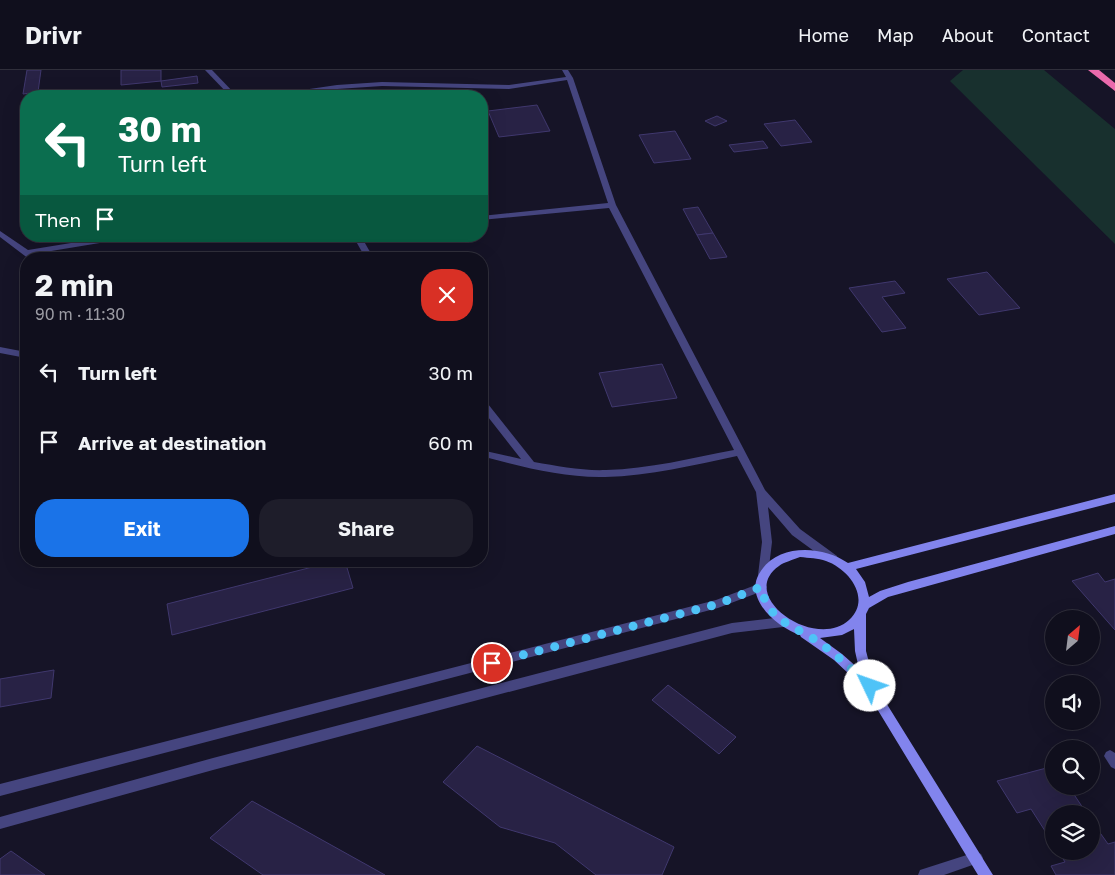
<!DOCTYPE html>
<html lang="en">
<head>
<meta charset="utf-8">
<style>
	body { margin:0; font-family:"Golos Text",sans-serif; background:#1e1d2a; color:#f1f3f6; height:100vh; display:flex; flex-direction:column; font-size:19px; white-space:nowrap }
	* { box-sizing:border-box; margin:0 }
	p { font-size:16px; color:#9c9ca4 }
	.icon { flex:none; width:28px; height:28px; fill:none; stroke:currentColor; stroke-width:2; stroke-linecap:round; stroke-linejoin:round }
	.map { position:relative; flex:1; overflow:hidden }
	.details { position:absolute; left:20px; top:182px; width:468px; height:315px; display:flex; flex-direction:column; background:#100f1d; border-radius:20px; box-shadow:0 5px 20px #0002,0 0 0 1px #302f3b }
	.details>* { flex:none }
	.top-card { position:absolute; left:20px; top:20px; width:468px; height:152px; border-radius:20px; box-shadow:0 5px 20px #0002,0 0 0 1px #302f3b; background:#0b6e4f; color:#fff; overflow:hidden }
	.needle { width:32px; rotate:28deg }
	.tools { position:absolute; left:1045px; top:540px; display:grid; gap:10px }
	.tools a { display:grid; place-items:center; width:55px; height:55px; border-radius:50%; background:#100f1d; box-shadow:0 5px 20px #0002,0 0 0 1px #302f3b; font-size:25px }
	.pin { position:absolute; display:grid; place-items:center; width:42px; height:42px; color:#fff; margin:-21px; border:2px solid #fff; border-radius:50%; box-shadow:0 1px 5px #0007 }
	.me { position:absolute; width:55px; margin:-28px; rotate:312deg; stroke-linejoin:round; filter:drop-shadow(0 0 4px #0008) }
	.turn { display:flex; align-items:center; gap:18px; height:105px; padding:0 15px; font-size:22px }
	.turn .icon { width:65px; height:65px; stroke-width:2.5 }
	.turn b { display:block; font-size:35px; line-height:42px }
	.then { display:flex; align-items:center; height:48px; padding:0 15px; background:#0003; gap:10px; font-size:19px }
	.round { display:grid; place-items:center; flex:none; width:52px; height:52px; border-radius:20px; background:#1e1d2a }
	.headline { display:flex; align-items:center; justify-content:space-between; height:85px; padding:0 15px }
	h1 { font-size:30px; font-weight:700; line-height:38px }
	.button { display:flex; gap:10px; margin-top:auto; padding:10px 15px }
	.button a { flex:1; height:58px; border-radius:20px; background:#1a73e8; color:#fff; font-size:20px; font-weight:700; line-height:58px; text-align:center }
	.button a+a { background:#1e1d2a; color:#f1f3f6 }
	ul { padding:0; list-style:none }
	li { display:flex; align-items:center; gap:15px; height:70px; padding:0 15px }
	li div { flex:1 }
	li b { display:block; font-size:19px }
	li em { font-style:normal }
	header { display:flex; align-items:center; gap:30px; box-sizing:border-box; height:70px; padding:0 25px; background:#100f1d; border-bottom:1px solid #302f3b }
	header strong { font-size:24px }
	nav { display:flex; gap:28px; margin-inline-start:auto; font-size:18px }
	.map>svg:first-child { display:block }
	.green { fill:#18302e }
	.building { fill:#282245; stroke:#40386e }
	.lines { fill:none; stroke-linecap:round; stroke-linejoin:round }
	.lane { fill:#45457f; fill-rule:evenodd }
	.street { fill:#45457f; fill-rule:evenodd }
	.secondary { fill:#8284ed; fill-rule:evenodd }
	.highway { fill:#ea6aac; fill-rule:evenodd }
	.route { stroke:#4fc3f7; stroke-width:9; stroke-dasharray:0 16.2 }
</style>
</head>
<body>
<header>
<strong>Drivr</strong>
<nav><a>Home</a><a>Map</a><a>About</a><a>Contact</a></nav>
</header>
<div class="map">
<svg width="1115" height="805" viewBox="0 0 1115 805">
	<rect width="100%" height="100%" fill="#161427"/>
	<polygon class="green" points="963,0 1044,0 1115,59 1115,174 950,11"/>
	<g class="building">
		<polygon points="27,0 41,0 38,22 23,24"/>
		<polygon points="121,0 161,0 161,11 121,15"/>
		<polygon points="197,6 198,13 162,17 161,11"/>
		<polygon points="537,35 550,61 499,67 488,41"/>
		<polygon points="717,46 727,51 715,56 705,51"/>
		<polygon points="795,50 812,72 781,76 764,54"/>
		<polygon points="675,61 691,89 654,93 639,65"/>
		<polygon points="763,71 768,78 734,82 729,75"/>
		<polygon points="698,137 713,163 697,165 683,139"/>
		<polygon points="713,163 727,187 710,189 697,165"/>
		<polygon points="987,202 1020,238 979,245 947,209"/>
		<polygon points="895,211 905,223 882,227 906,258 882,262 849,218"/>
		<polygon points="662,294 677,328 612,337 599,303"/>
		<polygon points="336,491 345,491 353,518 172,565 167,534"/>
		<polygon points="1098,503 1105,512 1115,509 1115,560 1072,511"/>
		<polygon points="54,600 51,628 0,637 0,609"/>
		<polygon points="668,615 736,667 719,684 652,630"/>
		<polygon points="477,676 674,777 662,805 596,805 555,773 500,757 443,712"/>
		<polygon points="1054,696 1054,716 1090,716 1091,718 1073,723 1087,744 1054,744 1054,775 1031,739 1017,743 997,711"/>
		<polygon points="252,731 385,805 263,805 210,768"/>
		<polygon points="1091,750 1108,774 1115,772 1115,805 1056,805 1051,796 1065,792 1058,781 1091,781"/>
		<polygon points="11,781 45,805 0,805 0,789"/>
	</g>
	<g class="lines">
		<polygon class="lane" points="1110,680 1115,683 1115,699 1111,697 1104,686 1106,682"/>
		<g class="street">
			<polygon points="205,0 212,0 237,26 230,26"/>
			<path d="M562,0H568L573,8L616,135L765,420L800,459L837,486L838,489L837,492H829L792,465L768,437L772,472L768,505L767,508H759L758,505L762,472L756,422L737,386C694,395 650,406 605,407C563,408 522,397 481,386V380L521,389L481,338V328L484,329L534,392C558,396 582,401 606,400C649,399 692,388 734,380L609,138L481,150V146L608,133L567,10L509,19L382,16L337,19L287,26H272L275,24L337,15L382,12L509,15L566,7Z"/>
			<polygon points="0,161 28,180 114,166 134,166 130,168 33,184 38,189 29,189 0,167"/>
			<polygon points="353,166 361,166 374,189 366,189"/>
			<polygon points="0,277 26,282 26,288 0,283"/>
			<polygon points="761,513 765,514 767,517 765,520 718,538 0,726 0,714 716,530"/>
			<polygon points="783,547 787,549 789,552 787,555 783,557 732,563 213,700 0,759 0,747 213,688 732,553"/>
			<polygon points="976,782 981,784 983,788 981,792 944,805 918,805 920,800"/>
		</g>
		<path class="secondary" d="M1115,424V432L856,499L865,512L869,527L880,521L908,512L1115,456V464L888,527L869,538L866,544V581L875,615L993,805H978L865,619L834,590L801,567L800,565C779,558 744,530 759,504C776,473 822,475 848,493ZM800,487C809,488 818,488 826,491C849,499 872,529 849,550C815,581 736,526 779,496C784,492 793,490 800,487ZM854,559L855,581L859,599L842,584L820,568L842,565Z"/>
		<polygon class="highway" points="1088,0 1099,0 1115,13 1115,21"/>
	</g>
	<g class="lines">
		<path class="route" d="M492,593L718,534L761,517C768,552 794,555 820,573C838,586 854,601 870,616"/>
	</g>
</svg>
<div class="tools">
<a><svg class="needle" viewBox="-14 -14 28 28"><path d="M0-13l5 13h-10z" fill="#e53935"/><path d="M0 13l5-13h-10z" fill="#9c9ca4"/></svg></a>
<a><svg class="icon" aria-label="sound" viewBox="0 0 24 24"><path d="M4 9h4l5-4v14l-5-4H4zM17 9q2 3 0 6"/></svg></a>
<a><svg class="icon" aria-label="search" viewBox="0 0 24 24"><circle cx="10" cy="10" r="6"/><path d="M15 15l6 6"/></svg></a>
<a><svg class="icon" aria-label="layers" viewBox="0 0 24 24"><path d="M12 4l9 5-9 5-9-5zM3 14l9 5 9-5"/></svg></a>
</div>
<div class="pin" style="left:492px;top:593px;background:#d93025"><svg class="icon" aria-label="arrive" viewBox="0 0 24 24"><path d="M6 21V4h12l-3 4 3 4H6"/></svg></div>
<svg class="me" style="left:870px;top:616px" viewBox="-20 -20 40 40"><circle r="19" fill="#fff"/><path d="M0-13L10 11 0 6-10 11z" fill="#4fc3f7"/></svg>
<div class="top-card">
<div class="turn"><svg class="icon" aria-label="left" viewBox="0 0 24 24"><path d="M17 20v-9H6M10 6l-5 5 5 5"/></svg><div><b>30 m</b>Turn left</div></div>
<div class="then">Then<svg class="icon" aria-label="arrive" viewBox="0 0 24 24"><path d="M6 21V4h12l-3 4 3 4H6"/></svg></div>
</div>
<section class="details">
<div class="headline"><div><h1>2 min</h1><p>90 m · 11:30</p></div><a class="round" style="background:#d93025;color:#fff"><svg class="icon" aria-label="close" viewBox="0 0 24 24"><path d="M6 6l12 12M18 6L6 18"/></svg></a></div>
<ul>
<li><svg class="icon" aria-label="left" viewBox="0 0 24 24"><path d="M17 20v-9H6M10 6l-5 5 5 5"/></svg><div><b>Turn left</b></div><em>30 m</em></li>
<li><svg class="icon" aria-label="arrive" viewBox="0 0 24 24"><path d="M6 21V4h12l-3 4 3 4H6"/></svg><div><b>Arrive at destination</b></div><em>60 m</em></li>
</ul>
<div class="button"><a>Exit</a><a>Share</a></div>
</section>
</div>
</body>
</html>
